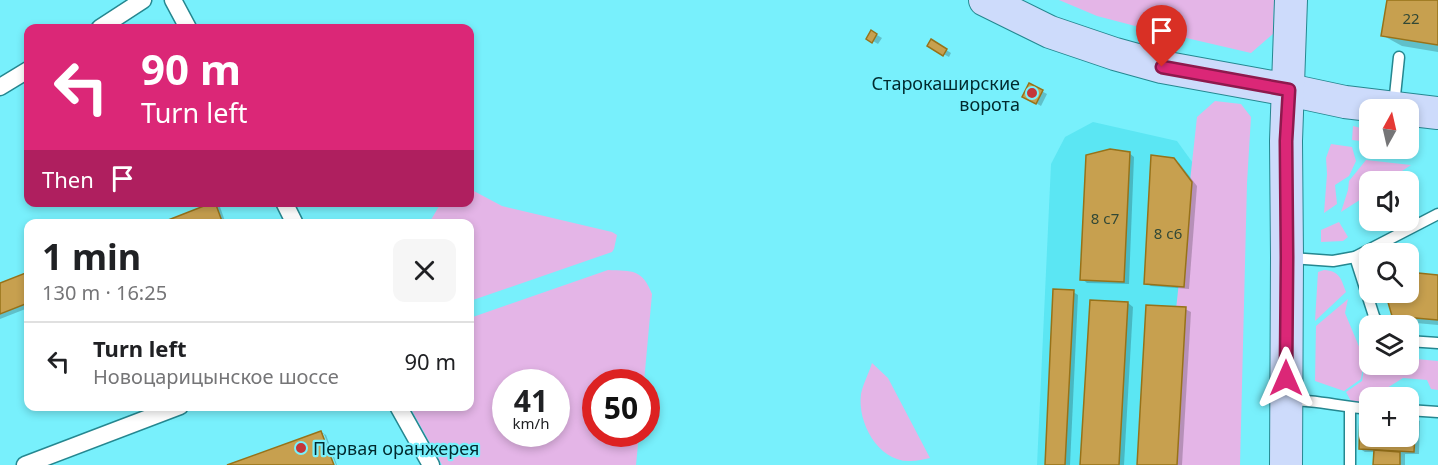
<!DOCTYPE html>
<html lang="en">
<head>
<meta charset="utf-8">
<style>
	body { margin:0; font-family:"Noto Sans",sans-serif; background:#f6f6f6; color:#202124; height:100vh; display:flex; flex-direction:column; font-size:22px; white-space:nowrap }
	* { box-sizing:border-box; margin:0 }
	p { font-size:20px; color:#757577 }
	.icon { flex:none; width:33px; height:33px; fill:none; stroke:currentColor; stroke-width:2; stroke-linecap:round; stroke-linejoin:round }
	.map { position:relative; flex:1; overflow:hidden }
	.sheet { position:absolute; left:24px; top:219px; width:450px; height:192px; display:flex; flex-direction:column; background:#fff; border-radius:12px; box-shadow:0 3px 9px #0003 }
	.sheet>* { flex:none }
	.hud { position:absolute; left:24px; top:24px; width:450px; height:183px; border-radius:12px; box-shadow:0 3px 9px #0003; background:#db2777; color:#fff; overflow:hidden }
	.needle { width:39px; rotate:8deg }
	.tools { position:absolute; left:1359px; top:99px; display:grid; gap:12px }
	.tools a { display:grid; place-items:center; width:60px; height:60px; border-radius:12px; background:#fff; box-shadow:0 3px 9px #0003; font-size:30px }
	.speed { position:absolute; left:492px; top:369px; display:flex; gap:12px; font-size:30px; font-weight:700; text-align:center }
	.speed>* { display:grid; place-content:center; width:78px; height:78px; border-radius:50%; background:#fff; box-shadow:0 3px 9px #0003; line-height:1 }
	.speed small { font-size:15px; font-weight:400 }
	.speed .limit { border:9px solid #d22; background:#fff; color:#111 }
	.pin { position:absolute; display:grid; place-items:center; width:51px; height:51px; color:#fff; margin:-62px -26px; border-radius:50% 50% 50% 0; rotate:-45deg; box-shadow:0 0 6px #0007 }
	.pin .icon { rotate:45deg }
	.me { position:absolute; width:66px; margin:-33px; rotate:0deg; stroke-linejoin:round; filter:drop-shadow(0 0 4px #0008) }
	.turn { display:flex; align-items:center; gap:21px; height:126px; padding:0 18px; font-size:27px }
	.turn .icon { width:78px; height:78px; stroke-width:2.5 }
	.turn b { display:block; font-size:42px; line-height:51px }
	.then { display:flex; align-items:center; height:57px; padding:0 18px; background:#0003; gap:12px; font-size:22px }
	.round { display:grid; place-items:center; flex:none; width:63px; height:63px; border-radius:12px; background:#f6f6f6 }
	.overview { display:flex; align-items:center; justify-content:space-between; height:102px; padding:0 18px }
	h1 { font-size:36px; font-weight:700; line-height:45px }
	ul { padding:0; list-style:none }
	li { display:flex; align-items:center; gap:18px; height:78px; padding:0 18px; border-top:2px solid #e0e0e0 }
	li div { flex:1 }
	li b { display:block; font-size:22px }
	li em { font-style:normal }
	.map>svg:first-child { display:block }
	.built { fill:#5be6f3 }
	.green { fill:#e4b5e7; fill-rule:evenodd }
	.shadow { fill:#0003 }
	.building { fill:#c7a04f; stroke:#977219; stroke-width:1.5 }
	.lines { fill:none; stroke-linecap:round; stroke-linejoin:round }
	.service-casing { stroke:#258790; stroke-width:13 }
	.pedestrian-casing { stroke:#258790; stroke-width:19 }
	.secondary-casing { stroke:#258790; stroke-width:34 }
	.service { stroke:#fff; stroke-width:10 }
	.pedestrian { stroke:#fff; stroke-width:16 }
	.secondary { stroke:#cddbfb; stroke-width:32 }
	.route-casing { stroke:#8e194d; stroke-width:15 }
	.route { stroke:#db2777; stroke-width:10 }
	.poi-dot { fill:#c43539; stroke:#78f0fc; stroke-width:2 }
	.labels { text-anchor:middle; dominant-baseline:central; stroke-width:4.5; stroke-linejoin:round; paint-order:stroke }
	.number-label { font-size:15px; fill:#324836 }
	.poi-label { font-size:18px; fill:#012a2e; stroke:#78f0fc; text-anchor:end }
</style>
</head>
<body>
<div class="map">
<svg width="1438" height="465" viewBox="0 0 1438 465">
	<rect width="100%" height="100%" fill="#78f0fc"/>
	<polygon class="built" points="1093,122 1177,141 1208,184 1216,465 1037,465 1051,164 1065,137"/>
	<g class="green">
		<polygon points="1059,0 1274,0 1273,34 1251,53 1139,27 1097,16"/>
		<polygon points="1215,101 1241,104 1251,117 1247,183 1240,465 1159,465 1197,117"/>
		<polygon points="1353,126 1369,130 1369,142 1352,140"/>
		<polygon points="1331,144 1352,147 1356,161 1349,176 1335,185 1337,204 1324,213 1327,174 1326,158"/>
		<polygon points="1366,160 1411,165 1387,181 1370,182 1369,194 1341,212 1348,190 1349,181"/>
		<polygon points="470,189 502,206 612,232 617,235 614,249 612,252 470,301 470,224 429,223 441,203 470,202"/>
		<polygon points="1339,222 1348,237 1343,241 1321,242 1321,230"/>
		<path d="M608,270C633,271 642,269 652,294L644,382H596V434H639L636,465H442L410,407L470,406V318ZM506,382H556V434H506Z"/>
		<path d="M1324,270C1340,271 1341,279 1346,292L1315,321L1318,272Z"/>
		<polygon points="1348,299 1345,313 1360,349 1369,346 1370,352 1364,359 1361,379 1344,391 1315,381 1316,326"/>
		<polygon points="1409,356 1416,359 1438,361 1438,390 1431,389 1427,380 1403,378 1387,388 1369,389 1359,403 1352,403 1346,392 1362,381 1365,362 1369,357 1370,364 1408,364"/>
		<path d="M872,363L888,378L930,458C924,459 917,461 911,461C879,463 857,423 861,394C863,384 869,373 872,363Z"/>
	</g>
	<g class="shadow">
		<polygon points="1388,0 1438,0 1438,52 1402,46 1382,35"/>
		<polygon points="872,32 882,38 878,44 868,38"/>
		<polygon points="932,41 951,53 949,57 929,46"/>
		<polygon points="1030,85 1047,94 1041,106 1024,96"/>
		<polygon points="1129,153 1134,157 1129,284 1087,283 1082,279"/>
		<polygon points="1174,160 1179,163 1197,186 1189,289 1151,286 1146,283"/>
		<polygon points="215,204 220,207 226,224 162,224"/>
		<polygon points="28,274 28,308 0,319 0,284"/>
		<polygon points="1438,276 1438,325 1405,322 1393,315 1408,292"/>
		<polygon points="1073,292 1078,295 1070,465 1046,465"/>
		<polygon points="1128,303 1133,307 1124,465 1082,465"/>
		<polygon points="1185,309 1191,312 1182,465 1139,465"/>
		<polygon points="1415,418 1420,421 1419,454 1405,454 1405,465 1375,465 1376,452 1365,452 1360,449 1370,436 1408,436"/>
		<polygon points="321,432 326,435 337,465 336,465 324,434 321,434 332,465 231,465"/>
	</g>
	<g class="building">
		<polygon points="1387,0 1438,0 1438,45 1381,36"/>
		<polygon points="871,30 877,34 872,43 866,39"/>
		<polygon points="931,39 947,49 943,56 927,46"/>
		<polygon points="1029,83 1043,90 1036,104 1022,97"/>
		<polygon points="1110,149 1130,152 1124,282 1080,280 1086,155"/>
		<polygon points="1151,155 1174,158 1192,182 1184,287 1144,284"/>
		<polygon points="215,202 223,224 158,224 214,202"/>
		<polygon points="28,272 28,303 0,314 0,283"/>
		<polygon points="1408,272 1438,275 1438,320 1392,316 1385,292 1408,292"/>
		<polygon points="1053,289 1074,290 1065,465 1045,465"/>
		<polygon points="1090,300 1128,302 1119,465 1080,465"/>
		<polygon points="1146,305 1186,307 1177,465 1137,465"/>
		<polygon points="1360,414 1370,415 1370,436 1408,436 1408,416 1416,417 1414,452 1359,449"/>
		<polygon points="321,431 334,465 227,465"/>
		<polygon points="1374,450 1400,452 1400,465 1373,465"/>
	</g>
	<g class="lines">
		<g class="service-casing">
			<g id="service">
				<polyline points="1394,105 1399,57"/>
				<polyline points="1355,257 1374,316 1379,326"/>
				<polyline points="1291,258 1333,261 1355,257 1438,214"/>
				<polyline points="1408,341 1438,343"/>
				<path d="M1290,400C1317,400 1342,407 1370,409"/>
				<polyline points="1408,410 1438,412"/>
				<polyline points="1350,465 1350,408"/>
			</g>
		</g>
		<g class="pedestrian-casing">
			<g id="pedestrian">
				<polyline points="173,0 188,28"/>
				<polyline points="100,28 143,0"/>
				<polyline points="0,87 28,70"/>
				<polyline points="284,202 295,224"/>
				<polyline points="398,406 431,465"/>
				<polyline points="25,465 180,406"/>
			</g>
		</g>
		<g class="secondary-casing">
			<g id="secondary">
				<polyline points="985,0 1050,32 1115,54 1162,67 1289,90 1345,102 1438,113"/>
				<polyline points="1286,465 1287,257 1286,141 1291,0"/>
			</g>
		</g>
		<use href="#service" class="service"/>
		<use href="#pedestrian" class="pedestrian"/>
		<use href="#secondary" class="secondary"/>
	</g>
	<g class="lines">
		<g class="route-casing">
			<polyline id="route" points="1162,67 1289,90 1286,141 1287,257 1286,378"/>
		</g>
		<use href="#route" class="route"/>
	</g>
	<g class="poi-dot">
		<circle cx="1032" cy="93" r="6"/>
		<circle cx="301" cy="448" r="6"/>
	</g>
	<g class="labels">
		<g class="number-label">
			<text x="1411" y="18">22</text>
			<text x="1105" y="218">8 с7</text>
			<text x="1168" y="233">8 с6</text>
		</g>
		<g class="poi-label">
			<text x="1020" y="83">Старокаширские<tspan x="1020" dy="21">ворота</tspan></text>
			<text x="313" y="448" text-anchor="start">Первая оранжерея</text>
		</g>
	</g>
</svg>
<div class="tools">
<a><svg class="needle" viewBox="-14 -14 28 28"><path d="M0-13l5 13h-10z" fill="#e53935"/><path d="M0 13l5-13h-10z" fill="#757577"/></svg></a>
<a><svg class="icon" aria-label="sound" viewBox="0 0 24 24"><path d="M4 9h4l5-4v14l-5-4H4zM17 9q2 3 0 6"/></svg></a>
<a><svg class="icon" aria-label="search" viewBox="0 0 24 24"><circle cx="10" cy="10" r="6"/><path d="M15 15l6 6"/></svg></a>
<a><svg class="icon" aria-label="layers" viewBox="0 0 24 24"><path d="M12 4l9 5-9 5-9-5zM3 14l9 5 9-5"/></svg></a>
<a>+</a>
</div>
<div class="speed"><div>41<small>km/h</small></div><div class="limit">50</div></div>
<div class="pin" style="left:1162px;top:67px;background:#d93025"><svg class="icon" aria-label="arrive" viewBox="0 0 24 24"><path d="M6 21V4h12l-3 4 3 4H6"/></svg></div>
<svg class="me" style="left:1286px;top:378px" viewBox="-20 -20 40 40"><path d="M0-17L14 15 0 8-14 15z" fill="#db2777" stroke="#fff" stroke-width="4"/></svg>
<div class="hud">
<div class="turn"><svg class="icon" aria-label="left" viewBox="0 0 24 24"><path d="M17 20v-9H6M10 6l-5 5 5 5"/></svg><div><b>90 m</b>Turn left</div></div>
<div class="then">Then<svg class="icon" aria-label="arrive" viewBox="0 0 24 24"><path d="M6 21V4h12l-3 4 3 4H6"/></svg></div>
</div>
<section class="sheet">
<div class="overview"><div><h1>1 min</h1><p>130 m · 16:25</p></div><a class="round"><svg class="icon" aria-label="close" viewBox="0 0 24 24"><path d="M6 6l12 12M18 6L6 18"/></svg></a></div>
<ul>
<li><svg class="icon" aria-label="left" viewBox="0 0 24 24"><path d="M17 20v-9H6M10 6l-5 5 5 5"/></svg><div><b>Turn left</b><p>Новоцарицынское шоссе</p></div><em>90 m</em></li>
</ul>
</section>
</div>
</body>
</html>
